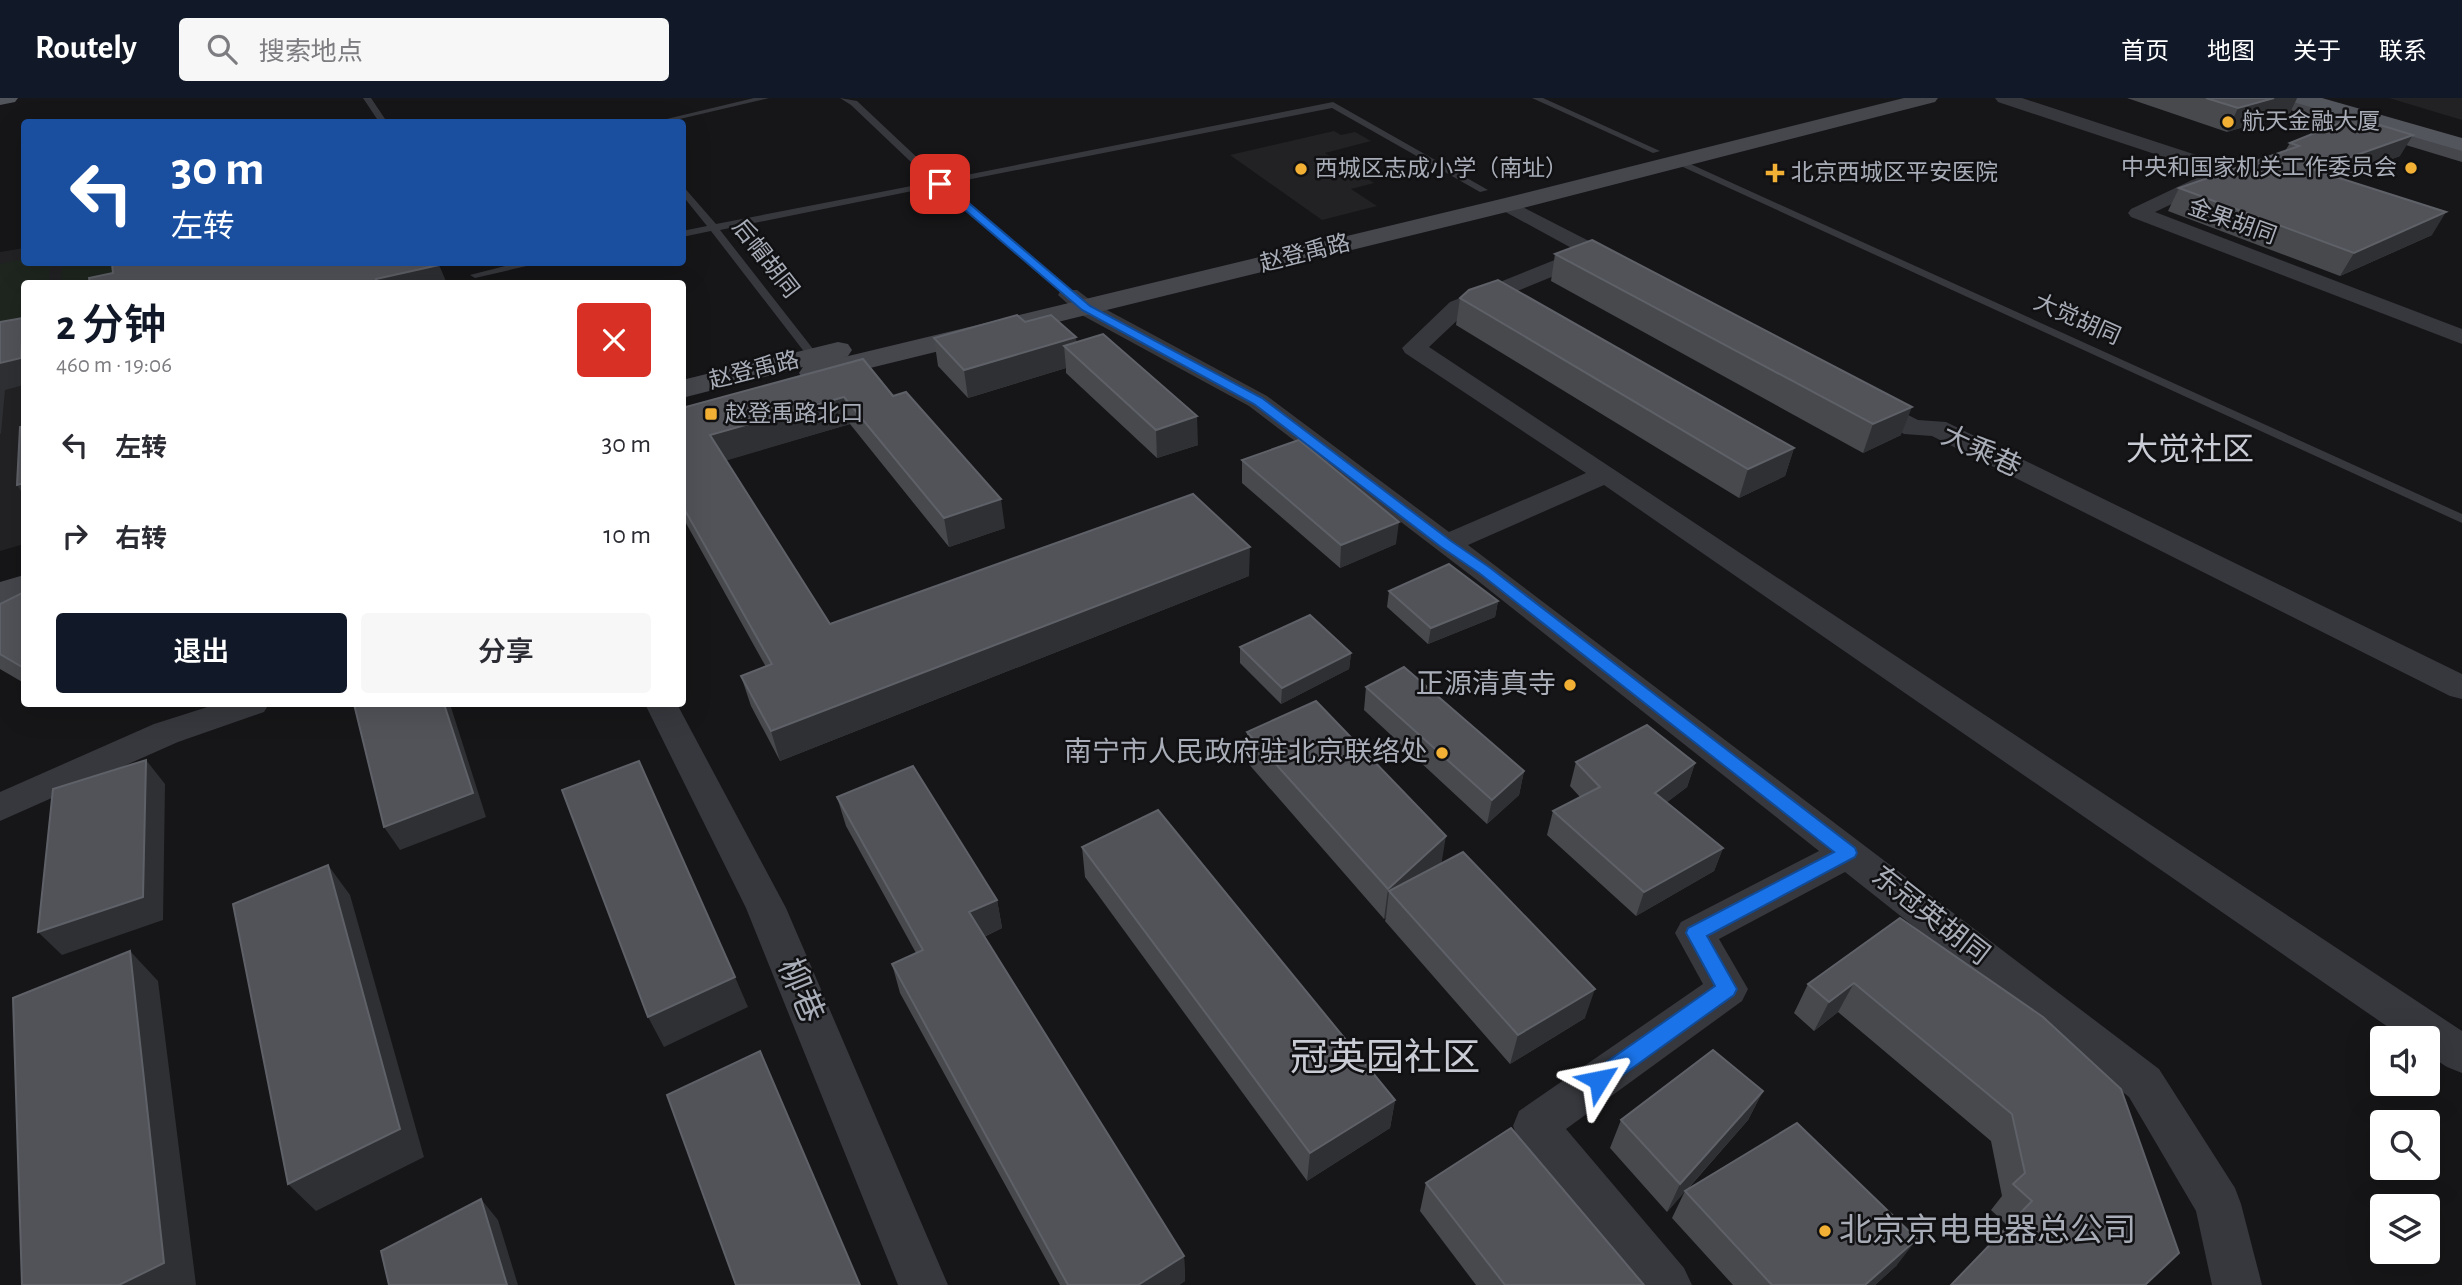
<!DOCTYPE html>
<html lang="zh">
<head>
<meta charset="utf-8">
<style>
	body { margin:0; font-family:"Alegreya Sans","Noto Sans SC",sans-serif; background:#f7f7f7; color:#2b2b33; height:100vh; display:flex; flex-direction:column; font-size:26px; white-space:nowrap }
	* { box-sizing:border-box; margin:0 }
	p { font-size:23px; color:#7c7c81 }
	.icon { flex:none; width:38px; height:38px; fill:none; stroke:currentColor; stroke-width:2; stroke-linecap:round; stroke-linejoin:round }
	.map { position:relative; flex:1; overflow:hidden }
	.sheet { position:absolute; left:21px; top:182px; width:665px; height:427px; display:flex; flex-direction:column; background:#fff; border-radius:7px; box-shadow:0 7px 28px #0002 }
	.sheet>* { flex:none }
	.guide { position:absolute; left:21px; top:21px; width:665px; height:147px; border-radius:7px; box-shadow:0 7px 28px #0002; background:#1a4fa0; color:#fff; overflow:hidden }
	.fabs { position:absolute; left:2370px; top:928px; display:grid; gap:14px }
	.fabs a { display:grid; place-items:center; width:70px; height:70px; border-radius:7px; background:#fff; box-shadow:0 7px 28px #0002; font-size:35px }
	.pin { position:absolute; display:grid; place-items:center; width:60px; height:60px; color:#fff; margin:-30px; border-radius:14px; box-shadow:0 4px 10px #0006 }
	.me { position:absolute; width:77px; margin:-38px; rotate:55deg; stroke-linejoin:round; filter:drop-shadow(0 0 5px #0008) }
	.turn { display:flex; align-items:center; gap:24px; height:147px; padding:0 35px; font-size:32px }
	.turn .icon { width:91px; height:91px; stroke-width:2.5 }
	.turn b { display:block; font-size:49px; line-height:60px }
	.round { display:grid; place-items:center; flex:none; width:74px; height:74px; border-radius:7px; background:#f7f7f7 }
	.headline { display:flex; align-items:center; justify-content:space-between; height:119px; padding:0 35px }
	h1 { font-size:42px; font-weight:600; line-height:52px; color:#111827 }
	.button { display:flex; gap:14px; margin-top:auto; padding:14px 35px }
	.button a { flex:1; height:80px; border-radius:7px; background:#111827; color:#fff; font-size:28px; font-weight:600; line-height:80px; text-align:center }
	.button a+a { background:#f7f7f7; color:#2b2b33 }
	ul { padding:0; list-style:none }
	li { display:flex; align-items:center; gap:21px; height:91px; padding:0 35px }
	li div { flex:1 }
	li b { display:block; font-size:26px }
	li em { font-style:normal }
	header { display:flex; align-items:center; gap:42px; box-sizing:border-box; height:98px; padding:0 35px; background:#111827; color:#fff }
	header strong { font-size:33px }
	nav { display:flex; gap:38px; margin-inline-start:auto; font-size:24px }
	.search { width:490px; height:63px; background:#f7f7f7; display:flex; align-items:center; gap:18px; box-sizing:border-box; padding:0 24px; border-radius:7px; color:#7c7c81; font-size:26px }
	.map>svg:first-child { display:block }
	.built { fill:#222225 }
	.green { fill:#1e261f }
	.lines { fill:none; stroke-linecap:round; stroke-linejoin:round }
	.lane { fill:#37383d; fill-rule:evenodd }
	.street { fill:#37383d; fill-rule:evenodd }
	.secondary { fill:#45474d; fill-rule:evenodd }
	.primary { fill:#53555c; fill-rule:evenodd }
	.wall { fill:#47494d }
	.shaded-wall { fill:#2f3033 }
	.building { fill:#525359; stroke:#5f6168; stroke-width:2 }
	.route { fill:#1a73e8; stroke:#114b97; stroke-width:2 }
	.poi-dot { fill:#f2b134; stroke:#111113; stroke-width:2.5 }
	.labels { text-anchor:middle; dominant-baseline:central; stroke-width:5; stroke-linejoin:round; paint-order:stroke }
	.far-poi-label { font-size:23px; fill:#a8adb8; stroke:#111113; text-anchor:start }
	.far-street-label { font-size:23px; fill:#a8adb8; stroke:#111113 }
	.street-label { font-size:28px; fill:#a8adb8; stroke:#111113 }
	.poi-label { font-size:28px; fill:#a8adb8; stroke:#111113; text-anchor:end }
	.quarter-label { font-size:32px; fill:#c9ccd4; stroke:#111113 }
	.near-street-label { font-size:33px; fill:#a8adb8; stroke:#111113 }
	.near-poi-label { font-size:33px; fill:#a8adb8; stroke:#111113; text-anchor:start }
	.near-quarter-label { font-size:38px; fill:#c9ccd4; stroke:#111113 }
</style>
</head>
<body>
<header>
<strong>Routely</strong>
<div class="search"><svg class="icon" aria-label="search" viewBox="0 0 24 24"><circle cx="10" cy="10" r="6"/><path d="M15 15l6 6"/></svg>搜索地点</div>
<nav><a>首页</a><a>地图</a><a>关于</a><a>联系</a></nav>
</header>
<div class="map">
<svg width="2462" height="1187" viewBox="0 0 2462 1187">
	<rect width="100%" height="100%" fill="#161618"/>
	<g class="built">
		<polygon points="2389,0 2462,0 2462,22"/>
		<polygon points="1334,33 1341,37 1355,34 1371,43 1325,55 1374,85 1351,91 1377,108 1322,122 1230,57"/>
		<polygon points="24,150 24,164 438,165 447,185 24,186 24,446 0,453 0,154"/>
	</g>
	<g class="green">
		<polygon points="24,161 24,164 50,165 49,185 24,186 24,240 0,245 0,166"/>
		<polygon points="62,164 201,165 178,186 61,186"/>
	</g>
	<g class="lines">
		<g class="lane">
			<polygon points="363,0 371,0 387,24 379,24"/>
			<polygon points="754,0 769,0 667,24 654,24"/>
			<polygon points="840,0 857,3 941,82 1333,4 1488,92 1480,94 1332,10 946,86 1073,195 1073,199 1069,200 937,88 720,132 817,256 817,260 809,260 711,133 682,139 682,133 707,128 682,97 682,87 716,126 932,84 851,7"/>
			<polygon points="1532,0 1543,0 1660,53 1653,55"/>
			<polygon points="1675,59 2462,416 2462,425 1672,64 1670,62"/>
			<polygon points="521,164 544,164 475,180 470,177"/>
		</g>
		<g class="street">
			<polygon points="1995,0 2022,0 2233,69 2236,73 2233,77 2155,114 2462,231 2462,246 2131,119 2128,115 2131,111 2209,74 1998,4"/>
			<polygon points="1507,101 1628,163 1631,168 1628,173 1612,173 1593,162 1466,214 1429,249 2462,933 2462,975 2447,969 2427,956 2427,940 2404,940 1604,387 1468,447 2159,971 2235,1090 2241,1106 2262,1187 2212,1187 2196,1113 2129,999 1845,774 1719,841 1748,891 1742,903 1566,1031 1684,1170 1692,1187 1636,1187 1519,1043 1513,1028 1519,1013 1703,886 1675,835 1681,824 1819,753 1473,479 1249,308 1078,215 1058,197 1061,192 1077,192 1094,205 1267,298 1449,434 1586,375 1405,255 1402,250 1450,204 1577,153 1500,111 1497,107 1500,103"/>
			<polygon points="1867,296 1918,322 1946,324 2462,576 2462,601 2450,598 1932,338 1904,336 1858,309 1854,304 1858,299"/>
			<polygon points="217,606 269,606 264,614 178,644 0,723 0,694 154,626"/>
			<polygon points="645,606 677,606 786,810 948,1187 898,1187 746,810"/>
		</g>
		<g class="secondary">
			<polygon points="1904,0 1938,0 1935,4 1515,112 813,284 803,281 799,275 803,269 682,300 682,282 838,244 848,246 852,252 848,258 840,260 1505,100"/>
			<polygon points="2261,0 2293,0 2462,50 2462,64 2264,4"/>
			<polygon points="24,477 24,499 0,506 0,484"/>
		</g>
		<g class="primary">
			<polygon points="0,0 18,0 15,4 0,7"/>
			<polygon points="2290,0 2322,0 2462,40 2462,53 2293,4"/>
		</g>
	</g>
	<g class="wall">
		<polygon points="2127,0 2297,0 2290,15 2227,34"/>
		<polygon points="2290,45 2400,58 2340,80 2432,137 2340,178 2168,113 2179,90 2285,53"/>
		<polygon points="1555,156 1901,337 1863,355 1551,183"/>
		<polygon points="1460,200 1794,350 1785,378 1739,400 1456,227"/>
		<polygon points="1025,224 1077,244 1198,347 1157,360 1066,275 1066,270 968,300 938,268 934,240"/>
		<polygon points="863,261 1005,430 949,449 850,326 726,362 830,526 1249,478 780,663 751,608 741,578 766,569 682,418 682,310"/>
		<polygon points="1242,362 1396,446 1340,470 1242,385"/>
		<polygon points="1389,493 1498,503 1495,519 1428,546 1387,509"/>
		<polygon points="24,494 24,585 0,571 0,506"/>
		<polygon points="1240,549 1351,555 1349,571 1281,606 1240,565"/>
		<polygon points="1366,589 1524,673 1519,697 1487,726 1364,612"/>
		<polygon points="1247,634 1442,765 1585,920 1510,966 1385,823 1386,819 1384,821 1247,664"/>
		<polygon points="1576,664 1695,665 1687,689 1667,704 1723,750 1714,773 1636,818 1547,737 1553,713 1580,699 1570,688"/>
		<polygon points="837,699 997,802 1002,830 984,839 1184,1158 1185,1183 1179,1187 1060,1187 900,895 892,866 916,855 846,728"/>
		<polygon points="1082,749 1395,1002 1390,1030 1307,1083 1085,779"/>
		<polygon points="1900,820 2145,1187 2008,1128 1991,1112 2002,1098 1991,1043 1838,914 1814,933 1794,915 1808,886"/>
		<polygon points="1763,993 1748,1022 1686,1093 1897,1167 1875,1187 1733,1187 1672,1120 1685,1093 1667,1114 1610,1050 1621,1022"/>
		<polygon points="1426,1085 1644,1187 1476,1187 1420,1113"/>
	</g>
	<g class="shaded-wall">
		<polygon points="2274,0 2297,0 2290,15 2227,34 2238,10"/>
		<polygon points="2413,37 2400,58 2302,94 2314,72"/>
		<polygon points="2446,114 2432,137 2340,178 2354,155"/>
		<polygon points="439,167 447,186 378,186 376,181"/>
		<polygon points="23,220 24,223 24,287 5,292 1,335 0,336 0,265"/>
		<polygon points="1076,239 1078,261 1064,248 1066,270 968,300 964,272"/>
		<polygon points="844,299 850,326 718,365 710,337"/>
		<polygon points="1912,309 1901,337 1863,355 1873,326"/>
		<polygon points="1197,318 1198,347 1157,360 1156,332"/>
		<polygon points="1794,350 1785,378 1739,400 1748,371"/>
		<polygon points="24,385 24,398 17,387"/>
		<polygon points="1001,401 1005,430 949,449 944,420"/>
		<polygon points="1399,424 1396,446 1340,470 1341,447"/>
		<polygon points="1250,449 1249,478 780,663 771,633"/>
		<polygon points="1498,503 1495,519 1428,546 1431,530"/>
		<polygon points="1351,555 1349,571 1281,606 1282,590"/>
		<polygon points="444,606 450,606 486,719 400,752 384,729"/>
		<polygon points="146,662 165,686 163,822 62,857 38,834"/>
		<polygon points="1695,665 1687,689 1648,719 1655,695"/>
		<polygon points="1524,673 1519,697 1487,726 1492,702"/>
		<polygon points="1446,738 1441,768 1389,793 1386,819 1384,821 1388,791"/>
		<polygon points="1723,750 1714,773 1636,818 1644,794"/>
		<polygon points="328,767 350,797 424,1059 316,1113 288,1086"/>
		<polygon points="997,802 1002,830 975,843 969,814"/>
		<polygon points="130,853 158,883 196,1187 119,1187"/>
		<polygon points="735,879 748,909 664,949 648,919"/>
		<polygon points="1854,885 1838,914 1814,933 1829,904"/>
		<polygon points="1595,891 1585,920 1510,966 1518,937"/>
		<polygon points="1763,993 1748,1022 1667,1114 1680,1086"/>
		<polygon points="1395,1002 1390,1030 1307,1083 1310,1055"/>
		<polygon points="481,1101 498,1122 518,1187 507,1187"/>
		<polygon points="1917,1141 1897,1167 1875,1187 1865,1187"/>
		<polygon points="1184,1158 1185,1183 1179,1187 1138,1187"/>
	</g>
	<g class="building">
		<polygon points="2206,0 2274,0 2238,10"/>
		<polygon points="2354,19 2413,37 2314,72 2446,114 2354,155 2179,90 2299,48 2290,45"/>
		<polygon points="1592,142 1912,309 1873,326 1555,156"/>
		<polygon points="119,164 438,164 439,167 376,181 378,186 90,186 89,180 113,175 112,166"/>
		<polygon points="1498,182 1794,350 1748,371 1460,200 1469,192"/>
		<polygon points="1017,217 1025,224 1051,217 1076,239 964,272 934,240"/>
		<polygon points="23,220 21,260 0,265 0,224"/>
		<polygon points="1103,236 1197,318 1156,332 1064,248"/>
		<polygon points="863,261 893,298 906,294 1001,401 944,420 844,299 710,337 830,526 1193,396 1250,449 771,633 741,578 772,566 682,407 682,310"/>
		<polygon points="24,328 24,385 17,387 20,329"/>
		<polygon points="1299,342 1399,424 1341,447 1242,362"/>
		<polygon points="1449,466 1498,503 1431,530 1389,493"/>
		<polygon points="24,494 24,570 0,556 0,506"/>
		<polygon points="1310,517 1351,555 1282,590 1240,549"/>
		<polygon points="1404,569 1524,673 1492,702 1366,589"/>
		<polygon points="1316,603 1446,738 1388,791 1247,634"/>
		<polygon points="354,606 444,606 473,695 384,729"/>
		<polygon points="1647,627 1695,665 1655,695 1723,750 1644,794 1553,713 1600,689 1576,664"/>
		<polygon points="146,662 143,799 38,834 53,691"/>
		<polygon points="639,663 735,879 648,919 562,692"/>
		<polygon points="913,668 997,802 969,814 1184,1158 1138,1187 1068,1187 892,866 923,852 837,699"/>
		<polygon points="1158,712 1395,1002 1310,1055 1082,749"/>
		<polygon points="1463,754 1595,891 1518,937 1389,793"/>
		<polygon points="328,767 400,1031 288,1086 233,806"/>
		<polygon points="1900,820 2043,919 2121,991 2179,1155 2145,1187 1951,1187 2032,1103 2013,1086 2025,1075 2012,1016 1854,885 1829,904 1808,886"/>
		<polygon points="130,853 164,1165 119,1187 22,1187 13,900"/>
		<polygon points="1713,952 1763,993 1680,1086 1621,1022"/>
		<polygon points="760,953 860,1187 736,1187 667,997"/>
		<polygon points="1797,1025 1917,1141 1865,1187 1772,1187 1685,1093"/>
		<polygon points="1511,1030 1644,1187 1505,1187 1426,1085"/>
		<polygon points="481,1101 507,1187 389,1187 381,1153"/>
	</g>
	<polygon class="route" points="937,84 944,84 1090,208 1262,300 1451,443 1489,469 1855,750 1857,755 1855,759 1707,838 1737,891 1734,897 1606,989 1599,991 1591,989 1588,982 1591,975 1715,888 1686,835 1688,830 1834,754 1479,475 1441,449 1254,306 1082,212 937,88"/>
	<g class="poi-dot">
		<circle cx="2228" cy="24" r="7"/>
		<circle cx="2411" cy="70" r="7"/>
		<circle cx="1301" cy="71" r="7"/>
		<path d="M1771.5 64.5h7v7h7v7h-7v7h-7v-7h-7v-7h7z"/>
		<rect x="704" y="309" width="14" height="14" rx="3.5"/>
		<circle cx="1570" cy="587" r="7"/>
		<circle cx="1442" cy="655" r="7"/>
		<circle cx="1825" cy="1133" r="7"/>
	</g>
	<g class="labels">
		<g class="far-poi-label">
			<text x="2242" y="24">航天金融大厦</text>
			<text x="2397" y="70" text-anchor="end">中央和国家机关工作委员会</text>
			<text x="1315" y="71">西城区志成小学（南址）</text>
			<text x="1791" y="75">北京西城区平安医院</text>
			<text x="725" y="316">赵登禹路北口</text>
		</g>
		<g class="far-street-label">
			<text transform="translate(2232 124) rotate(20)">金果胡同</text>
			<text transform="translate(1305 156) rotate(-14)">赵登禹路</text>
			<text transform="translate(765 161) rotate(52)">后帽胡同</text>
			<text transform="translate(2077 222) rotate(24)">大觉胡同</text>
			<text transform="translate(754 273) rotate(-14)">赵登禹路</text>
		</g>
		<g class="street-label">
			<text transform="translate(1981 354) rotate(25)">大乘巷</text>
			<text transform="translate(1930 818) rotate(38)">东冠英胡同</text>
		</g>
		<g class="poi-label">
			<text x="1556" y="587">正源清真寺</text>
			<text x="1428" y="655">南宁市人民政府驻北京联络处</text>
		</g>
		<g class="quarter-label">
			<text x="2190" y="352">大觉社区</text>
		</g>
		<g class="near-street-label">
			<text transform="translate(800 893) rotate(67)">柳巷</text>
		</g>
		<g class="near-poi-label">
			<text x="1839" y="1133">北京京电电器总公司</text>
		</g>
		<g class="near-quarter-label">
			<text x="1385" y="961">冠英园社区</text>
		</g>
	</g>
</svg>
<div class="fabs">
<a><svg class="icon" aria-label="sound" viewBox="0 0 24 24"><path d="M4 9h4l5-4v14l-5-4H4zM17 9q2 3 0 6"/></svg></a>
<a><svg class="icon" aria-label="search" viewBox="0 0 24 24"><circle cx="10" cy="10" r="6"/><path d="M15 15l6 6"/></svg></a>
<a><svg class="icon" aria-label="layers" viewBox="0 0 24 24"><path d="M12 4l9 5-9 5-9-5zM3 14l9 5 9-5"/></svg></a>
</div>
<div class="pin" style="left:940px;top:86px;background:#d93025"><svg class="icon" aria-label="arrive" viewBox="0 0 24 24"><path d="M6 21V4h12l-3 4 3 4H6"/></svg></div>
<svg class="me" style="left:1599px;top:982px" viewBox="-20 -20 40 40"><path d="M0-17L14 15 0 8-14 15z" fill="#1a73e8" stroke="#fff" stroke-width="4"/></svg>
<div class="guide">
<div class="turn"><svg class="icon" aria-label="left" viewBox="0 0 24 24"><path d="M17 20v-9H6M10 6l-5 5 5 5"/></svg><div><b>30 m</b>左转</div></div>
</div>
<section class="sheet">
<div class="headline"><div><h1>2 分钟</h1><p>460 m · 19:06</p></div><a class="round" style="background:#d93025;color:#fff"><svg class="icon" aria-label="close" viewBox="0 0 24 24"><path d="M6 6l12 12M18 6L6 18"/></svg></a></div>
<ul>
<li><svg class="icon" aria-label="left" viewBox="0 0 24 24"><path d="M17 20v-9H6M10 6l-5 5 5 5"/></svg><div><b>左转</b></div><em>30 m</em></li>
<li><svg class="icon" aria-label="right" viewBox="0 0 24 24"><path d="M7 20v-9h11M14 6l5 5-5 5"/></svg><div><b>右转</b></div><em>10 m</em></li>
</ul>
<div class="button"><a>退出</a><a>分享</a></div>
</section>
</div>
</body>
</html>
